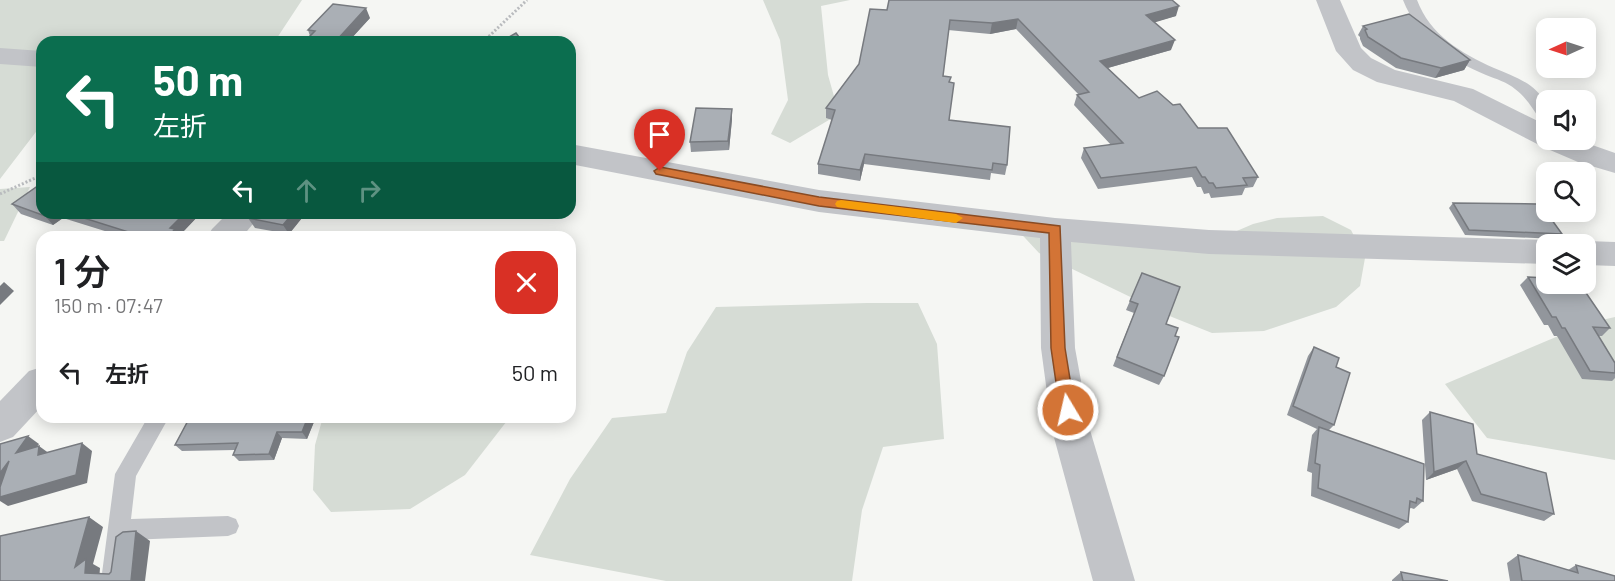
<!DOCTYPE html>
<html lang="ja">
<head>
<meta charset="utf-8">
<style>
	body { margin:0; font-family:Barlow,"Noto Sans JP",sans-serif; background:#f6f6f6; color:#202124; height:100vh; display:flex; flex-direction:column; font-size:22px; white-space:nowrap }
	* { box-sizing:border-box; margin:0 }
	p { font-size:20px; color:#757577 }
	.icon { flex:none; width:33px; height:33px; fill:none; stroke:currentColor; stroke-width:2; stroke-linecap:round; stroke-linejoin:round }
	.map { position:relative; flex:1; overflow:hidden }
	.details { position:absolute; left:36px; top:231px; width:540px; height:192px; display:flex; flex-direction:column; background:#fff; border-radius:18px; box-shadow:0 3px 15px #0003 }
	.details>* { flex:none }
	.banner { position:absolute; left:36px; top:36px; width:540px; height:183px; border-radius:18px; box-shadow:0 3px 15px #0003; background:#0b6e4f; color:#fff; overflow:hidden }
	.needle { width:39px; rotate:267deg }
	.tools { position:absolute; left:1536px; top:18px; display:grid; gap:12px }
	.tools a { display:grid; place-items:center; width:60px; height:60px; border-radius:12px; background:#fff; box-shadow:0 3px 15px #0003; font-size:30px }
	.pin { position:absolute; display:grid; place-items:center; width:51px; height:51px; color:#fff; margin:-62px -26px; border-radius:50% 50% 50% 0; rotate:-45deg; box-shadow:0 0 6px #0007 }
	.pin .icon { rotate:45deg }
	.me { position:absolute; width:66px; margin:-33px; rotate:351deg; stroke-linejoin:round; filter:drop-shadow(0 0 4px #0008) }
	.turn { display:flex; align-items:center; gap:21px; height:126px; padding:0 18px; font-size:27px }
	.turn .icon { width:78px; height:78px; stroke-width:2.5 }
	.turn b { display:block; font-size:42px; line-height:51px }
	.lanes { display:flex; align-items:center; height:57px; padding:0 18px; background:#0003; justify-content:center; gap:30px; direction:ltr }
	.lanes .off { opacity:.35 }
	.round { display:grid; place-items:center; flex:none; width:63px; height:63px; border-radius:18px; background:#f6f6f6 }
	.headline { display:flex; align-items:center; justify-content:space-between; height:102px; padding:0 18px }
	h1 { font-size:36px; font-weight:600; line-height:45px }
	ul { padding:0; list-style:none }
	li { display:flex; align-items:center; gap:18px; height:78px; padding:0 18px }
	li div { flex:1 }
	li b { display:block; font-size:22px }
	li em { font-style:normal }
	.map>svg:first-child { display:block }
	.green { fill:#d6dcd5 }
	.lines { fill:none; stroke-linecap:round; stroke-linejoin:round }
	.path { stroke:#b9bbbe; stroke-width:3; stroke-dasharray:2 2; stroke-linecap:butt }
	.service { fill:#c2c4c8; fill-rule:evenodd }
	.minor { fill:#c2c4c8; fill-rule:evenodd }
	.wall { fill:#92969c }
	.shaded-wall { fill:#777a7f }
	.building { fill:#aaafb5; stroke:#777a7f; stroke-width:1.5 }
	.route { fill:#d37436; stroke:#894b23; stroke-width:1.5 }
	.slow { fill:#f59e0b }
</style>
</head>
<body>
<div class="map">
<svg width="1615" height="581" viewBox="0 0 1615 581">
	<rect width="100%" height="100%" fill="#f5f6f3"/>
	<g class="green">
		<polygon points="0,0 302,0 275,41 271,42 42,42 42,124 0,179"/>
		<polygon points="763,0 850,0 821,6 828,75 839,114 790,143 771,134 788,100 780,40"/>
		<polygon points="30,187 4,241 0,241 0,189"/>
		<polygon points="1323,216 1351,230 1365,258 1360,286 1336,307 1264,331 1212,333 1172,317 1039,253 1011,223 1188,252 1253,224 1277,218"/>
		<polygon points="867,303 918,303 937,344 944,439 883,447 862,510 852,581 666,581 530,555 570,479 612,418 666,413 687,352 716,307"/>
		<polygon points="1615,317 1615,460 1487,438 1445,384 1589,323"/>
		<polygon points="323,417 510,417 465,475 410,509 331,512 313,490 315,445"/>
	</g>
	<g class="lines">
		<g class="path">
			<polyline points="483,42 527,0"/>
			<polyline points="0,194 42,175"/>
		</g>
		<g class="service">
			<path d="M1403,0H1417C1430,35 1461,53 1494,68C1513,76 1536,83 1546,104C1548,110 1546,117 1546,123L1541,121C1533,109 1527,98 1515,89C1507,82 1496,79 1486,75C1450,60 1418,38 1403,0Z"/>
			<polygon points="148,417 169,417 136,476 131,519 228,516 236,519 239,526 236,533 228,536 128,540 123,581 101,581 115,474"/>
		</g>
		<g class="minor">
			<polygon points="1316,0 1340,0 1361,48 1371,58 1395,70 1473,89 1546,125 1546,140 1578,140 1615,153 1615,173 1578,162 1543,147 1454,101 1377,82 1353,70 1336,51"/>
			<polygon points="0,48 42,51 42,67 0,64"/>
			<polygon points="570,144 819,190 1055,218 1209,230 1546,240 1558,244 1546,244 1546,264 1209,254 1071,242 1075,348 1090,430 1135,581 1093,581 1052,430 1041,348 1040,238 819,212 570,164"/>
			<polygon points="228,213 262,213 242,237 207,237 212,229"/>
			<polygon points="1586,241 1615,242 1615,266 1586,265 1586,244 1575,244"/>
			<polygon points="42,367 42,406 13,437 0,442 0,401 29,371"/>
		</g>
	</g>
	<g class="wall">
		<polygon points="887,10 1176,16 1154,22 1171,50 1108,68 1139,98 1198,128 1258,177 1253,187 1245,188 1242,195 1211,198 1209,193 1204,194 1201,187 1197,187 1192,177 1098,189 1081,158 1084,148 1111,145 1074,105 1077,95 1079,95 1016,29 990,34 948,30 943,76 950,82 949,120 1007,165 1005,175 991,173 990,180 864,164 860,181 818,174 818,164 832,120 826,118 826,108 859,64"/>
		<polygon points="370,18 348,42 304,42 310,36 308,30"/>
		<polygon points="1363,26 1470,60 1464,70 1435,78 1396,68 1363,46 1360,39 1360,37 1358,35"/>
		<polygon points="732,109 732,119 729,150 691,152 690,142"/>
		<polygon points="1453,203 1540,209 1562,234 1557,239 1465,235 1449,208"/>
		<polygon points="12,204 42,213 201,213 180,235 181,237 124,237 63,218 53,225 21,214"/>
		<polygon points="306,213 289,234 255,228 248,218"/>
		<polygon points="1142,273 1166,324 1164,376 1159,385 1113,366 1134,313 1126,310"/>
		<polygon points="1528,277 1610,328 1602,336 1598,336 1615,363 1615,378 1612,381 1582,379 1557,336 1554,336 1548,325 1544,325 1520,285"/>
		<polygon points="1314,347 1336,367 1334,425 1329,430 1423,501 1414,509 1411,508 1409,509 1408,522 1399,529 1311,496 1312,473 1307,471 1312,435 1317,429 1287,415 1308,356"/>
		<polygon points="1430,412 1477,454 1554,514 1544,521 1472,501 1457,469 1426,480 1422,420"/>
		<polygon points="190,417 316,417 307,439 282,438 274,460 239,461 233,455 235,450 182,451 175,445"/>
		<polygon points="1518,555 1568,570 1576,565 1615,581 1510,581 1507,563"/>
		<polygon points="1401,572 1448,581 1392,581 1392,580"/>
	</g>
	<g class="shaded-wall">
		<polygon points="1179,6 1176,16 1143,26 1146,15"/>
		<polygon points="366,8 370,18 348,42 335,42"/>
		<polygon points="1018,19 1016,29 990,34 992,23"/>
		<polygon points="519,37 521,42 514,42"/>
		<polygon points="1175,40 1171,50 1097,71 1100,61"/>
		<polygon points="572,46 574,55 570,60 570,48"/>
		<polygon points="1470,60 1464,70 1435,78 1441,68"/>
		<polygon points="732,109 732,119 729,150 728,141"/>
		<polygon points="865,154 864,164 860,181 860,170"/>
		<polygon points="49,213 58,213 63,218 53,225 45,216"/>
		<polygon points="185,213 201,213 180,235 181,237 168,237 170,228"/>
		<polygon points="293,213 306,213 289,234 283,225"/>
		<polygon points="4,282 14,291 0,305 0,286"/>
		<polygon points="308,417 316,417 307,439 302,432"/>
		<polygon points="277,432 282,438 274,460 269,454"/>
		<polygon points="28,436 39,444 27,461 16,453"/>
		<polygon points="82,443 92,451 87,483 8,506 0,501 0,497"/>
		<polygon points="39,446 50,454 38,455"/>
		<polygon points="9,461 0,496 0,473"/>
		<polygon points="1466,461 1457,469 1426,480 1434,472"/>
		<polygon points="89,517 103,527 93,564 100,568 99,581 75,567"/>
		<polygon points="136,531 150,541 145,581 131,581"/>
	</g>
	<g class="building">
		<polygon points="889,0 1172,0 1179,6 1146,15 1175,40 1100,61 1139,98 1157,91 1173,105 1180,104 1198,128 1227,128 1258,177 1243,178 1247,185 1216,188 1213,183 1209,183 1205,177 1202,177 1196,167 1101,178 1084,148 1123,143 1077,95 1089,92 1018,19 992,23 950,20 943,76 951,77 949,82 954,83 949,120 1010,127 1007,165 993,163 992,170 865,154 860,170 818,164 835,110 826,108 859,64 870,9 887,10"/>
		<polygon points="333,4 366,8 335,42 304,42 315,31 308,30"/>
		<polygon points="1409,14 1470,60 1441,68 1401,58 1368,37 1365,30 1367,29 1363,26"/>
		<polygon points="516,33 519,37 514,42 500,42"/>
		<polygon points="536,38 555,42 532,42"/>
		<polygon points="696,108 732,109 728,141 690,142"/>
		<polygon points="42,183 42,213 49,213 45,216 12,204"/>
		<polygon points="1453,203 1537,204 1540,209 1544,209 1562,234 1469,230"/>
		<polygon points="68,213 185,213 170,228 175,229 168,237 132,237 135,234"/>
		<polygon points="253,213 293,213 283,225 248,218"/>
		<polygon points="1142,273 1180,287 1166,324 1178,328 1175,336 1179,337 1164,376 1117,357 1138,304 1130,301"/>
		<polygon points="1528,277 1546,278 1546,284 1580,284 1610,328 1593,327 1615,363 1615,373 1590,371 1565,328 1562,328 1556,317 1552,317"/>
		<polygon points="1314,347 1339,358 1336,367 1350,373 1334,425 1293,406"/>
		<polygon points="1430,412 1473,424 1477,454 1546,473 1554,514 1481,494 1466,461 1434,472"/>
		<polygon points="190,417 308,417 302,432 277,432 269,454 233,455 238,443 175,445"/>
		<polygon points="1319,427 1424,464 1423,501 1417,498 1416,503 1410,501 1408,522 1318,488 1320,465 1315,463"/>
		<polygon points="28,436 16,453 39,446 38,455 82,443 76,475 0,497 0,487 9,461 0,473 0,444"/>
		<polygon points="89,517 75,567 86,559 85,573 109,574 111,572 116,537 123,532 136,531 131,581 0,581 0,536"/>
		<polygon points="1518,555 1578,573 1576,565 1615,576 1615,581 1522,581"/>
		<polygon points="1401,572 1448,581 1403,581"/>
	</g>
	<polygon class="route" points="660,167 819,197 1060,226 1065,348 1075,410 1073,414 1068,416 1062,414 1060,410 1051,348 1049,233 819,206 656,174 654,171"/>
	<polygon class="slow" points="841,200 956,214 963,218 956,223 837,207 835,204 837,201"/>
</svg>
<div class="tools">
<a><svg class="needle" viewBox="-14 -14 28 28"><path d="M0-13l5 13h-10z" fill="#e53935"/><path d="M0 13l5-13h-10z" fill="#757577"/></svg></a>
<a><svg class="icon" aria-label="sound" viewBox="0 0 24 24"><path d="M4 9h4l5-4v14l-5-4H4zM17 9q2 3 0 6"/></svg></a>
<a><svg class="icon" aria-label="search" viewBox="0 0 24 24"><circle cx="10" cy="10" r="6"/><path d="M15 15l6 6"/></svg></a>
<a><svg class="icon" aria-label="layers" viewBox="0 0 24 24"><path d="M12 4l9 5-9 5-9-5zM3 14l9 5 9-5"/></svg></a>
</div>
<div class="pin" style="left:660px;top:171px;background:#d93025"><svg class="icon" aria-label="arrive" viewBox="0 0 24 24"><path d="M6 21V4h12l-3 4 3 4H6"/></svg></div>
<svg class="me" style="left:1068px;top:410px" viewBox="-20 -20 40 40"><circle r="17" fill="#d37436" stroke="#fff" stroke-width="3"/><path d="M0-11L8 9 0 5-8 9z" fill="#fff"/></svg>
<div class="banner">
<div class="turn"><svg class="icon" aria-label="left" viewBox="0 0 24 24"><path d="M17 20v-9H6M10 6l-5 5 5 5"/></svg><div><b>50 m</b>左折</div></div>
<div class="lanes"><svg class="icon" aria-label="left" viewBox="0 0 24 24"><path d="M17 20v-9H6M10 6l-5 5 5 5"/></svg><svg class="icon off" aria-label="ahead" viewBox="0 0 24 24"><path d="M12 20V5M6 11l6-6 6 6"/></svg><svg class="icon off" aria-label="right" viewBox="0 0 24 24"><path d="M7 20v-9h11M14 6l5 5-5 5"/></svg></div>
</div>
<section class="details">
<div class="headline"><div><h1>1 分</h1><p>150 m · 07:47</p></div><a class="round" style="background:#d93025;color:#fff"><svg class="icon" aria-label="close" viewBox="0 0 24 24"><path d="M6 6l12 12M18 6L6 18"/></svg></a></div>
<ul>
<li><svg class="icon" aria-label="left" viewBox="0 0 24 24"><path d="M17 20v-9H6M10 6l-5 5 5 5"/></svg><div><b>左折</b></div><em>50 m</em></li>
</ul>
</section>
</div>
</body>
</html>
